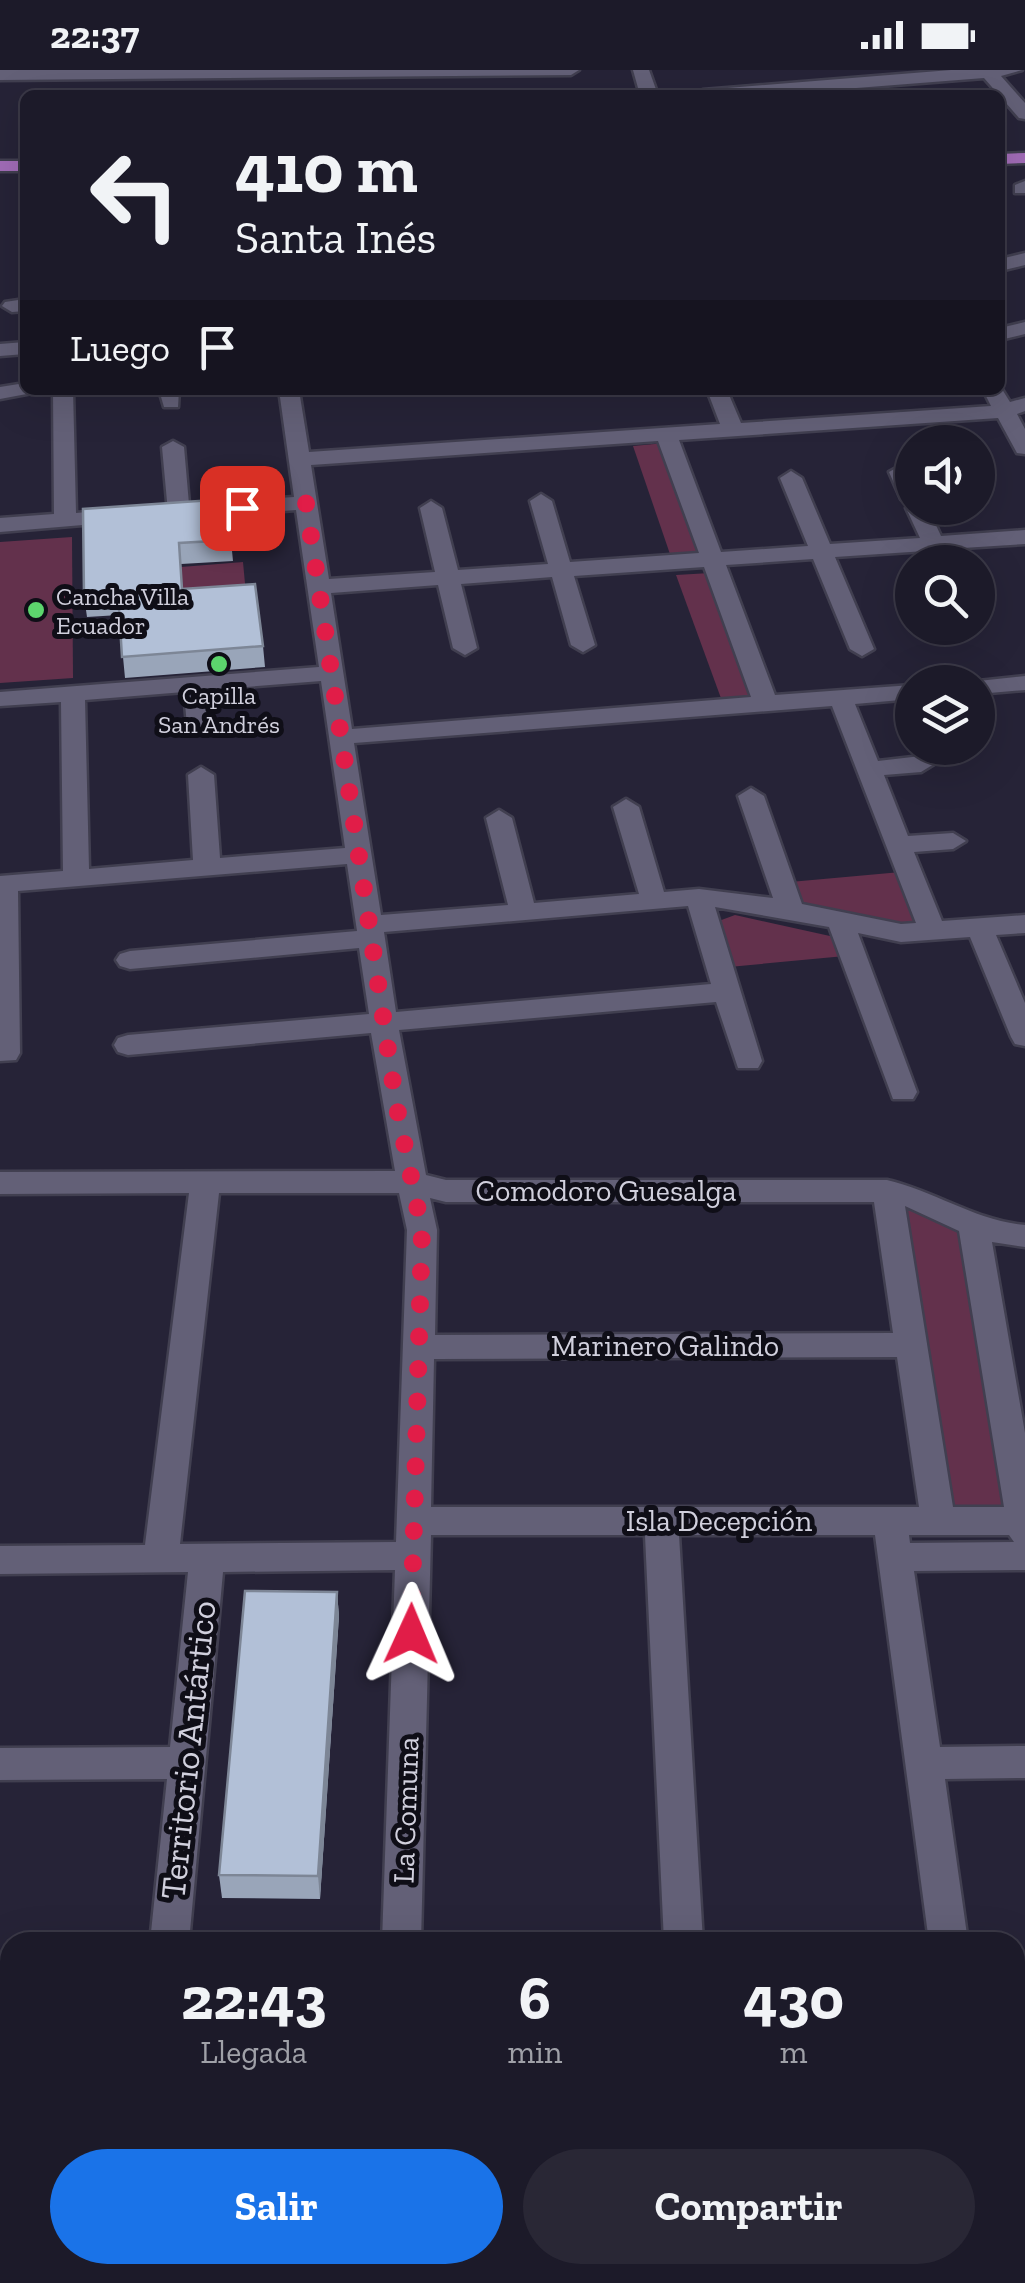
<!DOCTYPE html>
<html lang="es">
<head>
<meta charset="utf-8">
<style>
	body { margin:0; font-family:"Zilla Slab",serif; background:#292735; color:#f1f3f6; height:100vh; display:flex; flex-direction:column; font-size:38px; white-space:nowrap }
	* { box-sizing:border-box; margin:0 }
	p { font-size:32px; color:#a0a1a8 }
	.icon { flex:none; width:55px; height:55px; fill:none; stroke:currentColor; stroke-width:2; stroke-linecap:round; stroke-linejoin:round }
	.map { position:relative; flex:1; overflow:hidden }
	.side { position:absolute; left:0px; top:1862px; width:1025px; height:352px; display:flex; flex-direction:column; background:#1c1a29; border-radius:30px 30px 0 0; box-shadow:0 10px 40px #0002,0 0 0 2px #3a3846 }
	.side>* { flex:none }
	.top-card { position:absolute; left:20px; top:20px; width:985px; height:305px; border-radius:15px; box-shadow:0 10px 40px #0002,0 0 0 2px #3a3846; background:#1c1a29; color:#f1f3f6; overflow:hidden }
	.controls { position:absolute; left:895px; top:355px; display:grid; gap:20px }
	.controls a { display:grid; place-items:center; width:100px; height:100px; border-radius:50%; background:#1c1a29; box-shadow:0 10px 40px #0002,0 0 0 2px #3a3846; font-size:50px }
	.pin { position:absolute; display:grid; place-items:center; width:85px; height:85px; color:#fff; margin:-42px; border-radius:20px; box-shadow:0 5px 15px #0006 }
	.me { position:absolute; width:110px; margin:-55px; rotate:1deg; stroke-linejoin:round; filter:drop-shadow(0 0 8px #0008) }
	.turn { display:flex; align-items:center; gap:35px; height:210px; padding:0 50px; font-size:45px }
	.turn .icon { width:130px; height:130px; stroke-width:2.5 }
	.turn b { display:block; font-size:70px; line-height:85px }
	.then { display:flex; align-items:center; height:95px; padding:0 50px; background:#0003; gap:20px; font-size:38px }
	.eta { display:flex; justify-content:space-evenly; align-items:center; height:170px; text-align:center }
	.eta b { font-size:60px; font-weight:800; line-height:70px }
	.button { display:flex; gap:20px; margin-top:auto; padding:20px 50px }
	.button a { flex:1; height:115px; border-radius:60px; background:#1a73e8; color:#fff; font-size:40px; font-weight:800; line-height:115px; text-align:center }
	.button a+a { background:#292735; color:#f1f3f6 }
	.status { display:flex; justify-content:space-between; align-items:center; height:70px; padding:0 50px; background:#1c1a29; direction:ltr }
	.status svg { height:28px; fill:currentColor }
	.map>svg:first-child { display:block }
	.green { fill:#63314c }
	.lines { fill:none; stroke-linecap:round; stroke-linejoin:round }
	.minor-casing { stroke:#413f50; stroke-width:5 }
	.major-casing { stroke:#413f50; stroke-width:5 }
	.minor { fill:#636077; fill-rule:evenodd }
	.major { fill:#a16cb7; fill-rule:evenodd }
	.wall { fill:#99a5b9 }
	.shaded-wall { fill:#7d8696 }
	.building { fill:#b2c0d7; stroke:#7d8696; stroke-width:2.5 }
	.route { stroke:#e11d48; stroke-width:18; stroke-dasharray:0 32.4 }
	.poi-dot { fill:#5cd56d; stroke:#0f0e17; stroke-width:4 }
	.labels { text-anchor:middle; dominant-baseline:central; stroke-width:10; stroke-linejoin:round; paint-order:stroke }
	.far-poi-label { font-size:25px; fill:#d1d0dd; stroke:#0f0e17; text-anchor:start }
	.street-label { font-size:30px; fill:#d1d0dd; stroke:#0f0e17 }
	.near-street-label { font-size:35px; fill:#d1d0dd; stroke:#0f0e17 }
</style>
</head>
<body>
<div class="status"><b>22:37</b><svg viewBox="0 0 49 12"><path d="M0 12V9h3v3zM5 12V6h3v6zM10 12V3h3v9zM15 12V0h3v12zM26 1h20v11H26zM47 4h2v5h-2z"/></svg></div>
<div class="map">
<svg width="1025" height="2213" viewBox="0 0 1025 2213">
	<rect width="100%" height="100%" fill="#262337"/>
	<g class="green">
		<polygon points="665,373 704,485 671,487 633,376"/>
		<polygon points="72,467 73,608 0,613 0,472"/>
		<polygon points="243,492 247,535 184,540 181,497"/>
		<polygon points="710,503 758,628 722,631 676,505"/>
		<polygon points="901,802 921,851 908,856 798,833 790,812"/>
		<polygon points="735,845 839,868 845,886 729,897 716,852"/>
		<polygon points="898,1135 915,1137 969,1164 1012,1437 943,1438"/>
	</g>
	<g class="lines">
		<g class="minor-casing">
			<g id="minor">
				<polygon points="0,0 579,0 571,5 0,10"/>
				<polygon points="633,0 649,0 658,25 640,25"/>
				<polygon points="951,0 1022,0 1001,6 1025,33 1025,49 1019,48 984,8 767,25 694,25 703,20"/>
				<polygon points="1025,111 1025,123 1015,123 1015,115"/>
				<polygon points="1025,183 1025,195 1000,201 1000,189"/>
				<polygon points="25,229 25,241 12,242 2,236 5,232"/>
				<polygon points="1025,252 1025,264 1000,270 1000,258"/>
				<polygon points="25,272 25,284 0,286 0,274"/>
				<polygon points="25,313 25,320 35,320 32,323 0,329 0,317"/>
				<path d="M1000,316L1010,332L1025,328V341L1017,344L1025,359V384L1017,383L998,348L679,370L721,482L808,476L780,408L791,401L802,408L830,474L920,468L906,438L908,435L901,429L889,402L900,396L908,397L912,406V438H928L941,466L1025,460V474L947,479L951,492H931L925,481L835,487L874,579L862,586L850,579L813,489L726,495L775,625L912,615V629L855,634L878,691L921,686L934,694L921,702L884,705L908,766L953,763L966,771L953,779L914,782L942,851L1025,845V863L996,865L1025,933V976L1015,974L1011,967L970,867L901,872L858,863L917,1022L913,1029H893L829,857L715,837L762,991L758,998H738L716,932L399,960L426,1105L446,1110H887C935,1121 976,1151 1025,1155V1177L992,1172L1025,1363V1500L914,1501L940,1677L1025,1676V1708L945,1709L968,1872H929L875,1465H679L703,1872H664L645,1465H431L421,1872H382L395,1500L223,1502L189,1872H150L167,1709L0,1710V1678L170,1677L188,1502L0,1504V1476L145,1475L189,1123L0,1124V1102L395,1101L371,963L128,985L118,982L114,975L118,968L128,965L369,944L359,878L130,899L120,896L116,890L120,884L130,881L357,861L347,794L18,821L20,983L16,990L0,991V806L63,801L61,632L0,636V622L319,597L296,440L179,449L168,442L162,377L173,371L184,377L189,434L294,427L279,320H299L309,382L720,354L707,320H727L741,353L991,336L983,320H1000ZM658,371L699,483L570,492L552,431L541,424L530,431L548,494L458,500L442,438L431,431L420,438L435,502L329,509L311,395ZM704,497L751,627L352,659L331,523L438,515L453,578L465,585L477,578L461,514L552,507L571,575L583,582L595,575L574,506ZM321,611L345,778L220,788L214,705L201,697L188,705L193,790L89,799L85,630L184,622L187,656L199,663L211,656L208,620ZM832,636L916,853L901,854L802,834L764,726L751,718L738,726L773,828L699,819L664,822L639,737L626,729L613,737L639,824L534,833L512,748L499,740L486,748L508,835L381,845L354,673ZM688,836L711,914L396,942L384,862ZM219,1123H399L407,1160L396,1472L180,1474ZM430,1128L446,1132H874L893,1263L435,1265L437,1160ZM905,1136L959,1161L1004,1437H953ZM897,1287L919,1437H431L434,1289ZM909,1465H1009L1014,1472L910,1473Z"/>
				<polygon points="53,320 73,320 76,443 122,439 133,446 130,451 0,462 0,448 54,444"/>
				<polygon points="159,320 179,320 178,337 164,337"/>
				<polygon points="1025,606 1025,620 978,624 978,612 969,612"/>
				<rect x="1015" y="1953" width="10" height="38"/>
				<rect x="0" y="1957" width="10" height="38"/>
				<polygon points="1015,2201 1018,2213 974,2213 973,2205 1015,2205"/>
				<polygon points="75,2205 119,2205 118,2213 74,2213"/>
				<rect x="371" y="2205" width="44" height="8"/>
				<rect x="680" y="2205" width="44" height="8"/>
			</g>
		</g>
		<g class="major-casing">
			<g id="major">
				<polygon points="1025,83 1025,93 1000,94 1000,84"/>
				<rect x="0" y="91" width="25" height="10"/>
			</g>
		</g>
		<use href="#minor" class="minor"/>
		<use href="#major" class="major"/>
	</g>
	<g class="wall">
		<polygon points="227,429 233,491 181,494 182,519 263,576 265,597 125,608 119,545 87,547 84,526"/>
		<polygon points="337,1522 339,1546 320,1829 222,1828 219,1805"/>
	</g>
	<polygon class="shaded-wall" points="337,1522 339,1546 320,1829 318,1806"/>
	<g class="building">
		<polygon points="227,429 231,470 179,473 182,519 255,514 263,576 122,587 118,523 84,526 83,439"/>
		<polygon points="245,1521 337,1522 318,1806 219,1805"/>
	</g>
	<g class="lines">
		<polyline class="route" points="242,438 306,433 396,1033 422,1160 411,1564"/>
	</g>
	<g class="poi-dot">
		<circle cx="36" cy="540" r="10"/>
		<circle cx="219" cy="594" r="10"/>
	</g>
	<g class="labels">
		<g class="far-poi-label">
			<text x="56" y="526">Cancha Villa<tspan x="56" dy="29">Ecuador</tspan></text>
			<text x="219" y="625" text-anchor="middle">Capilla<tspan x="219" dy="29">San Andrés</tspan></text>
		</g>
		<g class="street-label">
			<text x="606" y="1121">Comodoro Guesalga</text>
			<text x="665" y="1276">Marinero Galindo</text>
			<text x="719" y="1451">Isla Decepción</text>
			<text transform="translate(406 1740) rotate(-88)">La Comuna</text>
		</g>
		<g class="near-street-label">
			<text transform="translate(188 1680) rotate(-84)">Territorio Antártico</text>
		</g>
	</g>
</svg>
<div class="controls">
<a><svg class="icon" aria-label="sound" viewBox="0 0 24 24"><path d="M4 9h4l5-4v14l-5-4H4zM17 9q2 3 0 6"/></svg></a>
<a><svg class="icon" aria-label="search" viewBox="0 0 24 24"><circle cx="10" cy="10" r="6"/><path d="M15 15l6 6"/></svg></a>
<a><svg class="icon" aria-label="layers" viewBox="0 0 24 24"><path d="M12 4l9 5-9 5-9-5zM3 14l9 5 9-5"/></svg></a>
</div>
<div class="pin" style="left:242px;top:438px;background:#d93025"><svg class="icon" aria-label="arrive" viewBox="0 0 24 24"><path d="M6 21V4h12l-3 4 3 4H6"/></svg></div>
<svg class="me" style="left:411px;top:1564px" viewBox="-20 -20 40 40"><path d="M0-17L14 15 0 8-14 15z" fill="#e11d48" stroke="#fff" stroke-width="4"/></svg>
<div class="top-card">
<div class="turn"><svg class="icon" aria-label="left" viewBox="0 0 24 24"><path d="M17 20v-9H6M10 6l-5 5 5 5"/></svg><div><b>410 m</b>Santa Inés</div></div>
<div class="then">Luego<svg class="icon" aria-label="arrive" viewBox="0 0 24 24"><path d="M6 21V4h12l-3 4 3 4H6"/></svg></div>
</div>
<section class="side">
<div class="eta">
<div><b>22:43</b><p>Llegada</p></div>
<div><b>6</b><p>min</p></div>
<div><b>430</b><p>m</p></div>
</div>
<div class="button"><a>Salir</a><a>Compartir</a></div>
</section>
</div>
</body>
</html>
